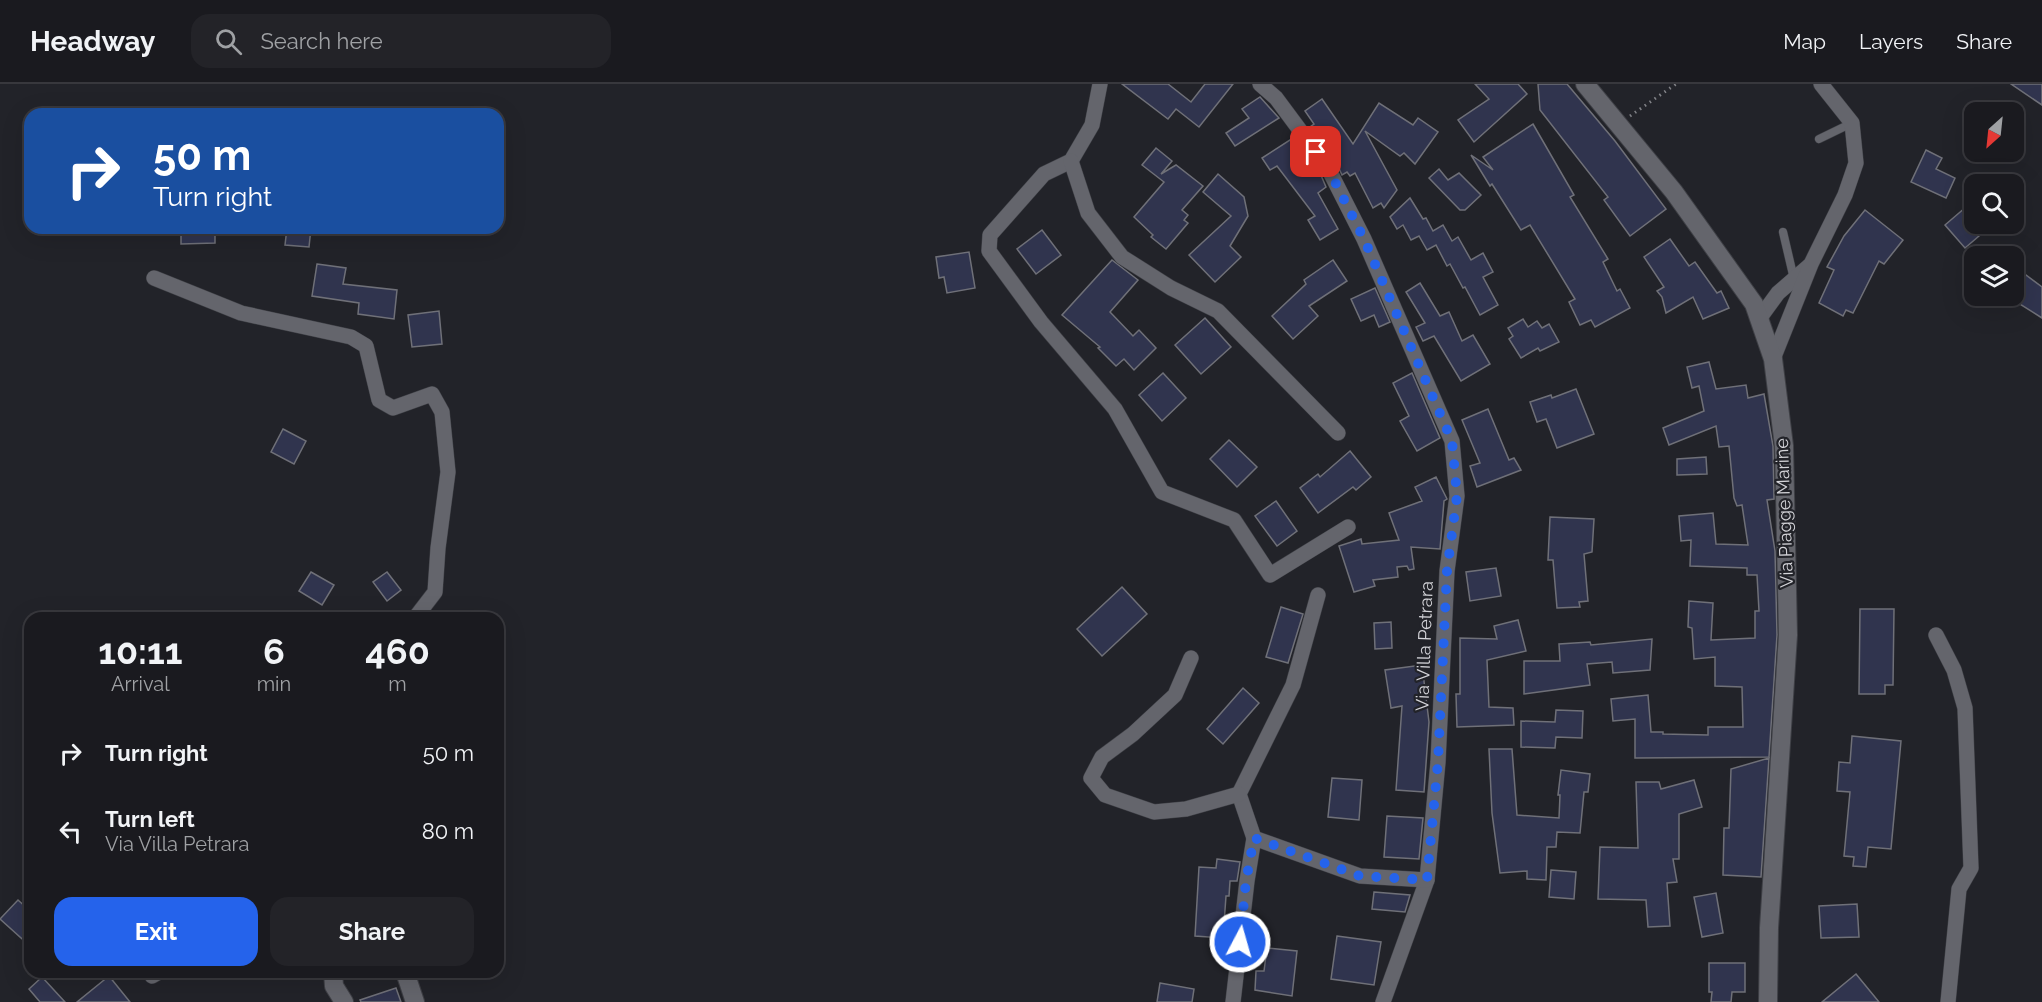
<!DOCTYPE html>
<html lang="en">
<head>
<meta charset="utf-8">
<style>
	body { margin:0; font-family:Raleway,sans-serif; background:#232328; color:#f1f3f6; height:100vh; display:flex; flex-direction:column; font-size:22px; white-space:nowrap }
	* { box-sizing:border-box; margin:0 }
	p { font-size:20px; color:#9fa1a4 }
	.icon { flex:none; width:33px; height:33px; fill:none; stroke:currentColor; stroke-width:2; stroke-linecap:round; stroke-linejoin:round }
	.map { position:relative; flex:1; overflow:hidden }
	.details { position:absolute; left:24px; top:528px; width:480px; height:366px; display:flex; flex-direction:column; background:#1a1a1f; border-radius:18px; box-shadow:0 6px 24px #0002,0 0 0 2px #38383d }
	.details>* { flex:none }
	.guide { position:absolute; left:24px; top:24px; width:480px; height:126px; border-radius:18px; box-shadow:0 6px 24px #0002,0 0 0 2px #38383d; background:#1a4fa0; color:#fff; overflow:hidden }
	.needle { width:39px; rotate:207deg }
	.buttons { position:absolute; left:1964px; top:18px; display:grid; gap:12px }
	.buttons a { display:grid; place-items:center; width:60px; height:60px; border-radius:12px; background:#1a1a1f; box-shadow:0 6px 24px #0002,0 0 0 2px #38383d; font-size:30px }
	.pin { position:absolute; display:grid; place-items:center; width:51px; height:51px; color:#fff; margin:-26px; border-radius:12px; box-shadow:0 3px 9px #0006 }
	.me { position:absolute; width:66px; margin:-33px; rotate:6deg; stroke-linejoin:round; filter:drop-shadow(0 0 4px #0008) }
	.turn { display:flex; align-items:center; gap:21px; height:126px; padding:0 30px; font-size:27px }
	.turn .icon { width:78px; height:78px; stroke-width:2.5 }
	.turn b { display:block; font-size:42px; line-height:51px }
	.eta { display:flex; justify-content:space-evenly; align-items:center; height:102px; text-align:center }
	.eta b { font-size:36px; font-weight:700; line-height:42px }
	.action { display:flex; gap:12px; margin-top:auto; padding:12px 30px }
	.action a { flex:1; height:69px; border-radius:18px; background:#2563eb; color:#fff; font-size:24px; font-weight:700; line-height:69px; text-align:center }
	.action a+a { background:#232328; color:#f1f3f6 }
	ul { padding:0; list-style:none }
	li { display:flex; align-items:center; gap:18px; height:78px; padding:0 30px }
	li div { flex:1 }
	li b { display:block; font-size:22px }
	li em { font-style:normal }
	header { display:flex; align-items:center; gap:36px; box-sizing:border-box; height:84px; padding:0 30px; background:#1a1a1f; border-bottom:2px solid #38383d }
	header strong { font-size:28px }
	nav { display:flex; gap:33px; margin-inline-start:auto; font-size:21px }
	.search { width:420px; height:54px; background:#232328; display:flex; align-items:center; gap:15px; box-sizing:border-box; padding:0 21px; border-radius:18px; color:#9fa1a4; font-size:22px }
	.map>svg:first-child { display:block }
	.building { fill:#30344e; stroke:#6f7078; stroke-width:1.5 }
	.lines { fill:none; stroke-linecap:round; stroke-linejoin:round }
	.lane-casing { stroke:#3f4046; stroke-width:9 }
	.street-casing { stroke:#3f4046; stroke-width:16 }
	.secondary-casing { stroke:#3f4046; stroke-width:20 }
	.path { stroke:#828388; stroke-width:3; stroke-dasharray:1.5 4.5; stroke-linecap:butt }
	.lane { stroke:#64656c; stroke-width:8 }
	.street { stroke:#64656c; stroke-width:15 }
	.secondary { stroke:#64656c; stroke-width:18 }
	.route { stroke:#2563eb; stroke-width:10; stroke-dasharray:0 18 }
	.labels { text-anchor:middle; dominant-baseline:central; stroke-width:4.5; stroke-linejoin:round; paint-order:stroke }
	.street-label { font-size:18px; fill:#d4d4d9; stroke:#222329 }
</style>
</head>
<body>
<header>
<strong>Headway</strong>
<div class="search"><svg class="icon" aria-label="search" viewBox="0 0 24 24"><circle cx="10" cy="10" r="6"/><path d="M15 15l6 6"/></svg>Search here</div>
<nav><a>Map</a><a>Layers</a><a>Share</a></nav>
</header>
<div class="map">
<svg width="2042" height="918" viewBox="0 0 2042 918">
	<rect width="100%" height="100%" fill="#222329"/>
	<g class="building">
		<polygon points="1122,0 1168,0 1191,18 1205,0 1233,0 1199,43 1176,25 1168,35"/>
		<polygon points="1475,0 1518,0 1527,10 1474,58 1458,36 1489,15"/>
		<polygon points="1538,0 1567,0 1615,57 1666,125 1630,152 1604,116 1608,113 1540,26"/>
		<polygon points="2011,0 2042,0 2042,21"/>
		<polygon points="1260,13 1279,34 1235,62 1226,49 1249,34 1242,25"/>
		<polygon points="1322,15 1353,60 1379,19 1413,41 1418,34 1438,48 1415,80 1404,69 1400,72 1365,47 1397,106 1384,124 1381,119 1373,124 1355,89 1350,92 1347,88 1342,91 1336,78 1310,43 1314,40 1305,27"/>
		<polygon points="1533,40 1574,111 1570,113 1608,175 1603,178 1617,207 1620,205 1630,224 1595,243 1591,236 1580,241 1569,218 1575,215 1530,141 1521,146 1492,100 1490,102 1471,71 1493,86 1483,73"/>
		<polygon points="1293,54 1320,89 1326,103 1318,109 1338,145 1320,156 1308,136 1315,132 1277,82 1270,86 1262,74"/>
		<polygon points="1156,64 1172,77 1161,90 1176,81 1203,102 1182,126 1188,131 1184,136 1188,139 1166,165 1151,153 1153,151 1134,133 1164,98 1142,81"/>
		<polygon points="1926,66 1942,74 1936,85 1955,94 1946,114 1911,98"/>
		<polygon points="1439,85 1448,96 1459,89 1481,111 1465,126 1460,126 1429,94"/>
		<polygon points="1218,90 1244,113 1248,132 1230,162 1241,173 1215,198 1189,171 1231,132 1203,108"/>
		<polygon points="1410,114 1423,135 1426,134 1433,147 1443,141 1452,157 1458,153 1471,176 1483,169 1493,188 1483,193 1498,221 1480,231 1465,203 1463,204 1450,180 1447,182 1436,161 1427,166 1419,152 1411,156 1403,141 1397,145 1390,133"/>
		<polygon points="1966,123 1974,132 1974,140 1993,140 1965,164 1945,141"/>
		<polygon points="1865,126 1903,156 1884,180 1879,177 1853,229 1846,226 1843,232 1819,219 1834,186 1827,183 1844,152"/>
		<polygon points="181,144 215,144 215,159 181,160"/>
		<polygon points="287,144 311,144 309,163 285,161"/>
		<polygon points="1042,146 1061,171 1036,190 1017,165"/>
		<polygon points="1670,155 1689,182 1695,178 1717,209 1721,207 1729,224 1703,235 1693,213 1666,229 1662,213 1657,207 1664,203 1644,173"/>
		<polygon points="969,168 975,204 947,209 944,193 939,194 936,173"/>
		<polygon points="1112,176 1138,196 1110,228 1133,252 1139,246 1156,264 1134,286 1124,275 1116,282 1098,264 1100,263 1062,231"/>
		<polygon points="1333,176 1347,197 1309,222 1318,232 1293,255 1272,232 1306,200 1304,196"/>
		<polygon points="317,180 346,184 343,200 397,206 394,235 358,230 359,219 312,212"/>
		<polygon points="2018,185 2042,203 2042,234 2007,212 2013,212 2013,192"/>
		<polygon points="1420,199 1440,232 1449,228 1462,257 1473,251 1490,280 1461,297 1434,252 1423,257 1416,243 1425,239 1406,208"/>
		<polygon points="1375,204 1390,238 1379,243 1374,231 1361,237 1351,215"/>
		<polygon points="439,227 442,260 412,263 408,231"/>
		<polygon points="1205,234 1231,263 1201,290 1175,261"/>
		<polygon points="1523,235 1528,243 1537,237 1542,244 1549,240 1559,258 1540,267 1538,264 1521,274 1509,255 1513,252 1508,244"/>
		<polygon points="1709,278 1716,305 1746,301 1748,314 1764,310 1773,362 1774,415 1767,416 1775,467 1777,551 1769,673 1635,674 1635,635 1613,637 1611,615 1648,611 1651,648 1663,648 1663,650 1708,651 1708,643 1743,643 1742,603 1715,602 1715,573 1694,575 1692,544 1688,543 1689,517 1713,519 1711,556 1755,554 1755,527 1759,527 1757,491 1747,491 1747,484 1690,482 1691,456 1681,457 1679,432 1713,429 1716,460 1748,461 1742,421 1737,422 1734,414 1729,362 1719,363 1716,342 1669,361 1663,344 1704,327 1699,302 1692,304 1687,283"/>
		<polygon points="1163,289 1186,314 1162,337 1139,311"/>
		<polygon points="1412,289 1440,354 1417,367 1400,337 1409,332 1393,299"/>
		<polygon points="1576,305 1594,350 1557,364 1546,335 1537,338 1530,318 1551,311 1552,314"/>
		<polygon points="1488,325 1509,376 1514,374 1521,386 1477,403 1470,382 1480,379 1462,336"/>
		<polygon points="283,345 306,357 294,380 271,368"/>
		<polygon points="1229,356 1257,383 1237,403 1210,375"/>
		<polygon points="1350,367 1371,393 1356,406 1353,403 1318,429 1300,404 1318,390 1320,393"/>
		<polygon points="1706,373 1707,390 1677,391 1677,375"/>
		<polygon points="1436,393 1447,415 1444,417 1440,465 1411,463 1414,485 1409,486 1407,482 1397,483 1398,493 1373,496 1375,502 1354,508 1339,462 1361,455 1362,460 1399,456 1389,429 1422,417 1415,403"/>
		<polygon points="1276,417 1297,447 1277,462 1255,432"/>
		<polygon points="1550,433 1594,435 1592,468 1584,470 1588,517 1579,518 1580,523 1557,524 1553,476 1548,476"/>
		<polygon points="1496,484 1501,512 1470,517 1466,488"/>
		<polygon points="311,488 334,501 322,521 299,507"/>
		<polygon points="387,488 401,506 387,517 373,498"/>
		<polygon points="1122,503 1147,530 1102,572 1077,545"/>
		<polygon points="1281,523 1303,530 1288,579 1266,573"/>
		<polygon points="1860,525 1894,525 1893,601 1885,601 1885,610 1859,610"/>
		<polygon points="1518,536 1526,567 1487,576 1489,623 1513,624 1514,641 1457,643 1456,610 1460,610 1460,554 1497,555 1494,542"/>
		<polygon points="1391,538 1392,564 1375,565 1374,539"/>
		<polygon points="1652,555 1650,586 1613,589 1612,578 1587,580 1590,601 1524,610 1524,577 1560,577 1559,560 1590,558 1591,561"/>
		<polygon points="1422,581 1429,638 1424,708 1396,706 1402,622 1391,624 1385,586"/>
		<polygon points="1243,604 1259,619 1223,660 1207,645"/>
		<polygon points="1556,626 1583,627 1582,654 1556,653 1555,664 1521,663 1521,637 1555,638"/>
		<polygon points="1852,652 1901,657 1891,765 1868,763 1866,783 1853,782 1854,773 1844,772 1850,708 1837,707 1839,678 1850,679"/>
		<polygon points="1489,665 1512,665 1517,731 1559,734 1560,711 1558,711 1561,686 1590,690 1588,708 1584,708 1580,749 1557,748 1556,763 1547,763 1546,796 1527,795 1527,787 1500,789 1492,729"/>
		<polygon points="1769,674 1761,793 1723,791 1724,744 1729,744 1731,685"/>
		<polygon points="1332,694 1362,696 1359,736 1328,733"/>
		<polygon points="1694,696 1702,723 1679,730 1679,775 1673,775 1677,798 1667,799 1670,842 1648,843 1646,816 1598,815 1600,763 1638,764 1636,698 1659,698 1661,705"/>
		<polygon points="1387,732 1423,734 1419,775 1384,773"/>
		<polygon points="1217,775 1240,778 1237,797 1230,797 1229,812 1226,812 1223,854 1195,852 1199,783 1216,784"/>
		<polygon points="1551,786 1576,788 1574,815 1549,813"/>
		<polygon points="1374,808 1410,811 1405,828 1372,825"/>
		<polygon points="1716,809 1723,849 1702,853 1694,813"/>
		<polygon points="18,816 30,827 30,862 0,835"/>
		<polygon points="1857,820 1859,853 1821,854 1819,822"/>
		<polygon points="1337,852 1381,858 1374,901 1331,895"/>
		<polygon points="1267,864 1297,867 1292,912 1255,906 1256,887 1264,887"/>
		<polygon points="1709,879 1745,879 1745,908 1732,908 1731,918 1711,918 1712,908 1709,908"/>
		<polygon points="1856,890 1879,918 1822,918"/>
		<polygon points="109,892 130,918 77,918"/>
		<polygon points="42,893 65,918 40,918 29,905"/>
		<polygon points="1160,899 1194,905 1192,918 1157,918"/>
		<polygon points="396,904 401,918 361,918 360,916"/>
	</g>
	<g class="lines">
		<g class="lane-casing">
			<g id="lane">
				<polyline points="1819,55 1852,39"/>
				<polyline points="1783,148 1794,195"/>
			</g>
		</g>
		<g class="street-casing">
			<g id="street">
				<polyline points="1100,0 1092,41 1071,77 1044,90 990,151 989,167 1041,238 1115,325 1162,408 1234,436 1270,491 1348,443"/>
				<polyline points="1260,0 1276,14 1328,84 1364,155 1452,357 1457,412 1447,487 1438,678 1427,796 1383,918"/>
				<polyline points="1071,77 1088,129 1122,173 1171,204 1218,227 1338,349"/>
				<polyline points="154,194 241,229 351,253 366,262 379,316 393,324 432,310 442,328 448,388 438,464 435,508 415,534"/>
				<polyline points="1759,235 1778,209 1809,182"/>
				<polyline points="1773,275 1811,180 1845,111 1856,79 1852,39 1821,0"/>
				<polyline points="1318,511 1293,601 1239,710 1254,754 1360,792 1427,796"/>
				<polyline points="1936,551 1954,586 1965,624 1971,784 1959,805 1948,918"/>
				<polyline points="1191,574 1175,611 1133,650 1102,673 1091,694 1105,711 1154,728 1186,725 1239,710"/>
				<polyline points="152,892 159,888"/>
				<polyline points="1233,918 1247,797 1254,754"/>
			</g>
		</g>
		<g class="secondary-casing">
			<g id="secondary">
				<polyline points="1585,0 1674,108 1754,220 1773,275 1784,362 1788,551 1769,844 1768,918"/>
				<polyline points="333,888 334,902 344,918"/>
				<polyline points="405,888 415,918"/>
			</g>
		</g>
		<polyline class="path" points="1630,32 1676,0"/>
		<use href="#lane" class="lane"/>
		<use href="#street" class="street"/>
		<use href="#secondary" class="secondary"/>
	</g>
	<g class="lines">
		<polyline class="route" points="1240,858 1246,797 1254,754 1360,792 1427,796 1438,678 1447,487 1457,412 1452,357 1364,155 1328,84 1316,68"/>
	</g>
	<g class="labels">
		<g class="street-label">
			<text transform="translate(1784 429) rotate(-92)">Via Piagge Marine</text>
			<text transform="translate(1424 562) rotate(-88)">Via Villa Petrara</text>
		</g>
	</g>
</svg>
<div class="buttons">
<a><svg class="needle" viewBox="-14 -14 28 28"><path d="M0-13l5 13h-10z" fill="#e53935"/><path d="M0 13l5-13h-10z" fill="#9fa1a4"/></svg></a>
<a><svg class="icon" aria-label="search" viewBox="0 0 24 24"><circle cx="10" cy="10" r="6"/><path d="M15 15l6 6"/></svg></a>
<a><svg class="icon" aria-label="layers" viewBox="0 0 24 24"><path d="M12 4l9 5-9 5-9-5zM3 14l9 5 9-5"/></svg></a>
</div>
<div class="pin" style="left:1316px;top:68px;background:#d93025"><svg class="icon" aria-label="arrive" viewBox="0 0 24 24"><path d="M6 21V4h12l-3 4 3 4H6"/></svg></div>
<svg class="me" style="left:1240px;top:858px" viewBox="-20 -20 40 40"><circle r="17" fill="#2563eb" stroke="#fff" stroke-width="3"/><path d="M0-11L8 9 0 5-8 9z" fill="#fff"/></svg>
<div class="guide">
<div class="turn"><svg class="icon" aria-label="right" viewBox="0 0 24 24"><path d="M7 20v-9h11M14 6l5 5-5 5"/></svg><div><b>50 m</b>Turn right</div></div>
</div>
<section class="details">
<div class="eta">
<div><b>10:11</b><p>Arrival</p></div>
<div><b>6</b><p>min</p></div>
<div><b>460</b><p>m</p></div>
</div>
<ul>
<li><svg class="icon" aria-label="right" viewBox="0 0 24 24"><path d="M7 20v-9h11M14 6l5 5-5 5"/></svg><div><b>Turn right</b></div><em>50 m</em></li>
<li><svg class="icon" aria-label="left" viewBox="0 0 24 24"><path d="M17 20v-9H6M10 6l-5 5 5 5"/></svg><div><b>Turn left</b><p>Via Villa Petrara</p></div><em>80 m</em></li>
</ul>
<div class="action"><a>Exit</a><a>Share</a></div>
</section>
</div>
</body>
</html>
